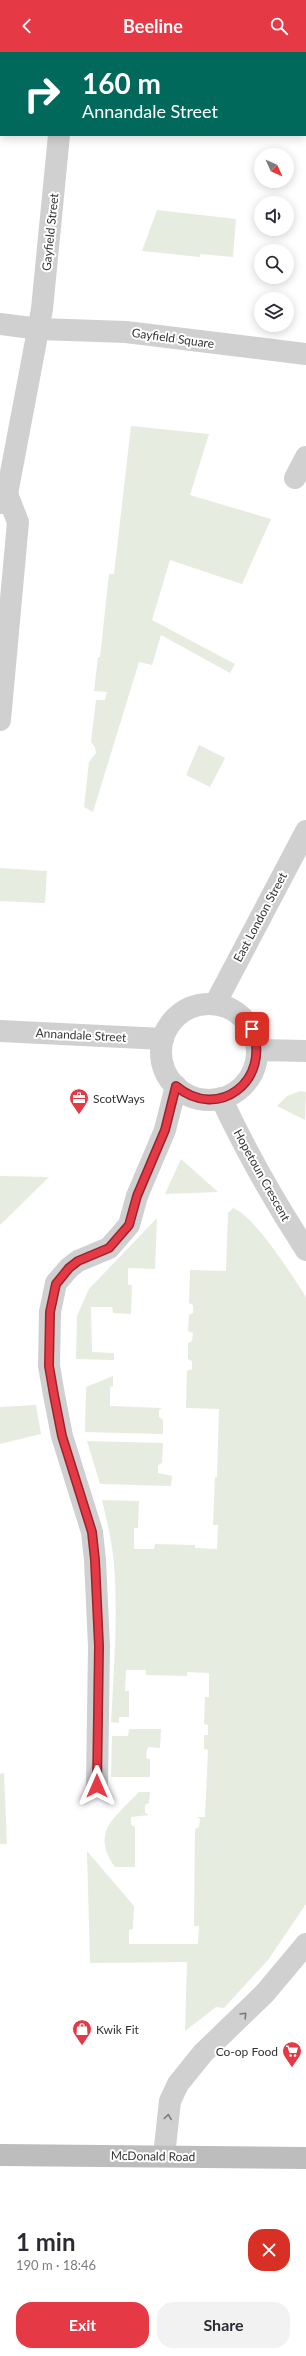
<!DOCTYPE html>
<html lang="en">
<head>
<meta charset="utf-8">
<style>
	body { margin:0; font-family:Lato,sans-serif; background:#f2f2f3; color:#2b2b33; height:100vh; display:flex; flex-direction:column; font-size:15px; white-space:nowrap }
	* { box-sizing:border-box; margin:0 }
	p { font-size:13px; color:#7c7c81 }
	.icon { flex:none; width:22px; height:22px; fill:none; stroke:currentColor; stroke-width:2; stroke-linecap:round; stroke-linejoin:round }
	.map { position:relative; height:2164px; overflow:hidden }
	.side { display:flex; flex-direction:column; background:#fff; flex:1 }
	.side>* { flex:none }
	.hud { position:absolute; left:0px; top:0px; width:306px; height:84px; box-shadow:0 2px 10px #0003; background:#00695c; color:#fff; overflow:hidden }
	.needle { width:26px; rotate:135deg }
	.tools { position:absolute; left:254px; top:96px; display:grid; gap:8px }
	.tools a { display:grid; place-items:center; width:40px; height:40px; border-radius:50%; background:#fff; box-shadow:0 2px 10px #0003; font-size:20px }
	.pin { position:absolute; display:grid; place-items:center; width:34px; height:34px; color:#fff; margin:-17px; border-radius:8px; box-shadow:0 2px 6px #0006 }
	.me { position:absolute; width:44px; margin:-22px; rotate:0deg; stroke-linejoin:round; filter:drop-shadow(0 0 3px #0008) }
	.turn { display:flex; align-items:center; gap:14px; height:84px; padding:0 16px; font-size:18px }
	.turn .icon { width:52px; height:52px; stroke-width:2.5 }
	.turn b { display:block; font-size:28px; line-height:34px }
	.round { display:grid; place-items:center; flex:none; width:42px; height:42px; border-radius:16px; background:#f2f2f3 }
	.summary { display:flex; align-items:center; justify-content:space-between; height:68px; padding:0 16px }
	h1 { font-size:24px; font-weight:700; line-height:30px }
	.cta { display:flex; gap:8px; margin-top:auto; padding:8px 16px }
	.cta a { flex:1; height:46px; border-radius:16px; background:#e63946; color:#fff; font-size:16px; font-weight:700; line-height:46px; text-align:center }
	.cta a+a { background:#f2f2f3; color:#2b2b33 }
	header { display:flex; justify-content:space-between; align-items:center; height:52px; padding:0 16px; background:#e63946; color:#fff; font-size:18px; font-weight:700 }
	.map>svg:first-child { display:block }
	.green { fill:#e6ecdf }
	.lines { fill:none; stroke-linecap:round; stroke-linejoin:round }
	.street { stroke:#d0d0d0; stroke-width:22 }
	.secondary { stroke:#bdbdbd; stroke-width:22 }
	.oneway { stroke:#7a7a7a }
	.route-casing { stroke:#96252e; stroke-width:10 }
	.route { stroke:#e63946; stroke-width:7 }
	.labels { text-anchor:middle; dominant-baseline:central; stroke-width:4; stroke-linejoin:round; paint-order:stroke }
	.street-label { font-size:12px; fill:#333; stroke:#fff }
	.poi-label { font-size:12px; fill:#333; stroke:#fff; text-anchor:start }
</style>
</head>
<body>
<header><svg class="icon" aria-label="back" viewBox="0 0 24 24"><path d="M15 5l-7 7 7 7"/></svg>Beeline<svg class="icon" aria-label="search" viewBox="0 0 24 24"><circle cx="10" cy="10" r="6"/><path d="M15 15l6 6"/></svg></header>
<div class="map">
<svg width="306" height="2164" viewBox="0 0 306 2164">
	<rect width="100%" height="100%" fill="#fff"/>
	<g class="green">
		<polygon points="157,158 236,167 233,205 200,202 200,205 142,199"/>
		<polygon points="131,374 209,382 190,443 271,467 242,532 170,508 152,568 235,612 230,621 161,583 152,613 139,610 93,760 84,755 89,710 96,701 95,695 91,690 96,648 105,648 107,640 94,639 98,605 100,605 109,522 114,522"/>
		<polygon points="199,693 225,706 210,735 186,723"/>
		<polygon points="0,816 47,819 45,851 0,849"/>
		<polygon points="300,1039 306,1040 305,1068 277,1054 287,1044"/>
		<polygon points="181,1107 218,1140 165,1142"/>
		<polygon points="0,1124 49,1125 0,1173"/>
		<path d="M233,1156C255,1164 293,1225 306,1245V1852L268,1908L224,1956L216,1955L185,1979L187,1910L90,1911L87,1799L134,1854L133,1877L129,1878V1892H198L199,1874H194L195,1777L199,1775L200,1767L197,1765H205L208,1698L204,1697V1683H208V1673L204,1672L205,1645H209V1621L187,1620V1624L146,1623V1618H126L125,1639H129V1665H119V1671L111,1670C114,1617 118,1565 114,1511C112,1490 107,1469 102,1448L139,1449L138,1476H134V1497H154L155,1492L195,1493V1496L217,1497L218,1473H213L215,1425H217L219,1357L186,1356L187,1319L192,1317V1309L188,1307V1291L192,1289L193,1281L188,1279L189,1263L193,1261V1253L189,1251L190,1218L226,1219L228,1161Z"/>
		<polygon points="157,1166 155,1217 128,1216 128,1233 132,1233 131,1262 113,1261 112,1255 91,1255 92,1300 114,1301 114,1308 76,1307 77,1264 89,1237"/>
		<polygon points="113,1324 113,1334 110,1335 110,1354 162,1356 159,1358 159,1365 163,1368 163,1382 85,1380 86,1335"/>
		<polygon points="36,1353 41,1382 0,1392 0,1355"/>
		<polygon points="87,1389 163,1391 162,1411 158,1413 158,1421 172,1424 171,1434 100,1432"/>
		<polygon points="129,1677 161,1677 160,1696 149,1695 147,1697 146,1706 150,1707 150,1725 111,1725 112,1684 128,1684"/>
		<polygon points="4,1721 7,1792 0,1792 0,1722"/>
		<path d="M139,1740H150L149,1751L145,1753V1761L149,1763L131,1765V1773L135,1775V1815H115C90,1779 115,1766 139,1740Z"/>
	</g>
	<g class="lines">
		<g class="street">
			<polyline points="67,1 68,0"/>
			<polyline points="0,272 39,277 126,280 306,302"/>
			<polyline points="295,426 306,405"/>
			<polyline points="0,451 7,442 42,257 59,83"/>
			<polyline points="0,668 18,470 7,442"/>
			<polyline points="215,952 306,779"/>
			<circle cx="209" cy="1000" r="48"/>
			<polyline points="0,979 163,987"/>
			<polyline points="257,998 306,999"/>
			<path d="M221,1046C246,1099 274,1149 306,1198"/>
			<polyline points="97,1733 99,1594 95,1508 92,1480 62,1384 54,1343 49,1314 50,1260 56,1231 69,1216 78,1209 109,1196 129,1173 137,1144 165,1078 176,1034"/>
			<polyline points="164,2104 170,2049 178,2032 203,2001 265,1941 306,1892"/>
		</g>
		<polyline class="secondary" points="0,2103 306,2106"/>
	</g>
	<defs><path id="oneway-chevron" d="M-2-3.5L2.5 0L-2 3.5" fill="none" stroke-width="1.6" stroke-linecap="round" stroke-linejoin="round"/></defs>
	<g class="oneway">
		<use href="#oneway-chevron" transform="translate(244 1963) rotate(-46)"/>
		<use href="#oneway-chevron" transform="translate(168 2065) rotate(-82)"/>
	</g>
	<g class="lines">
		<g class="route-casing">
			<path id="route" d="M97,1734L99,1594L95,1508L92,1480L62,1384L54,1343L49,1314L50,1260L56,1232L69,1216L78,1209L109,1196L129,1173L137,1144L165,1078L176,1034C218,1070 272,1028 252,977"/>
		</g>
		<use href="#route" class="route"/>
	</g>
	<defs>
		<g id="office-pin" transform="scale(1)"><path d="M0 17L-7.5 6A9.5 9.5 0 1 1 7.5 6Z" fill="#e63946" stroke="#fff"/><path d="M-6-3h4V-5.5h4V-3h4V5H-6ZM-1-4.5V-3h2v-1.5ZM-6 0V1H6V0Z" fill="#fff"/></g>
		<g id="shop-pin" transform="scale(1)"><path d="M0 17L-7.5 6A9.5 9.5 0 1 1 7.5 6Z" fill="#e63946" stroke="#fff"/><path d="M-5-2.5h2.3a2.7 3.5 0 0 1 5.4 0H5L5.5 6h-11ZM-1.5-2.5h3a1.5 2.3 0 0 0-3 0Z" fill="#fff"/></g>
		<g id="supermarket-pin" transform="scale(1)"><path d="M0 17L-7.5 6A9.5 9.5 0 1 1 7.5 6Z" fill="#e63946" stroke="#fff"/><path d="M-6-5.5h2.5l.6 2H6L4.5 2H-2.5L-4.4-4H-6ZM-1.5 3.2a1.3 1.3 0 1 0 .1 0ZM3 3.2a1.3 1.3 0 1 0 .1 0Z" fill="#fff"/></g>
	</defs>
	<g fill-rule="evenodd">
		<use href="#office-pin" x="79" y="1046"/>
		<use href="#shop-pin" x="82" y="1977"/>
		<use href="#supermarket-pin" x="292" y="1999"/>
	</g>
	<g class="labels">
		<g class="street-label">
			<text transform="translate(50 180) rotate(-84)">Gayfield Street</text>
			<text transform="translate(173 286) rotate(8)">Gayfield Square</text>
			<text transform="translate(260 865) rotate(-62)">East London Street</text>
			<text transform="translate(81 983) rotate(3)">Annandale Street</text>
			<text transform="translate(262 1123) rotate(61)">Hopetoun Crescent</text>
			<text transform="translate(153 2104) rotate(1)">McDonald Road</text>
		</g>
		<g class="poi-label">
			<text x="93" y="1046">ScotWays</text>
			<text x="96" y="1977">Kwik Fit</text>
			<text x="278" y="1999" text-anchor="end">Co-op Food</text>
		</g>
	</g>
</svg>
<div class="tools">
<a><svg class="needle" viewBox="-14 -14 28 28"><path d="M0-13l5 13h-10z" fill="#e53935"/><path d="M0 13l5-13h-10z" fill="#7c7c81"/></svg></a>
<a><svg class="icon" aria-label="sound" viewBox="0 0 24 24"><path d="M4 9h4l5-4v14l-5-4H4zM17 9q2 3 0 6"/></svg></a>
<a><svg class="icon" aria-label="search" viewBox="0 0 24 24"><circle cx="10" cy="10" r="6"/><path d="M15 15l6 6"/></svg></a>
<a><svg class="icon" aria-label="layers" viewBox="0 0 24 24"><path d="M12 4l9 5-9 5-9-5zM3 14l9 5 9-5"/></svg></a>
</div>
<div class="pin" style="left:252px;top:977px;background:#d93025"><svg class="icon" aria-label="arrive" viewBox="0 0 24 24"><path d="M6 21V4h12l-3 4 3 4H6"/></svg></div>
<svg class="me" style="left:97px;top:1734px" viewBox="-20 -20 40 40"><path d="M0-17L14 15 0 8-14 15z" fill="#e63946" stroke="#fff" stroke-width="4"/></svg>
<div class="hud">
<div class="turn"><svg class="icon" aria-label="right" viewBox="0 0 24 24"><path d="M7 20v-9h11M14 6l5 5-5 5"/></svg><div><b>160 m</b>Annandale Street</div></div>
</div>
</div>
<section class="side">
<div class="summary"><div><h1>1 min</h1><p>190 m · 18:46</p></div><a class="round" style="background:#d93025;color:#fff"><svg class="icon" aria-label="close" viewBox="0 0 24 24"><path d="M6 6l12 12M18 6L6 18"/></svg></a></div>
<div class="cta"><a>Exit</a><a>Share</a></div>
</section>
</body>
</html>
